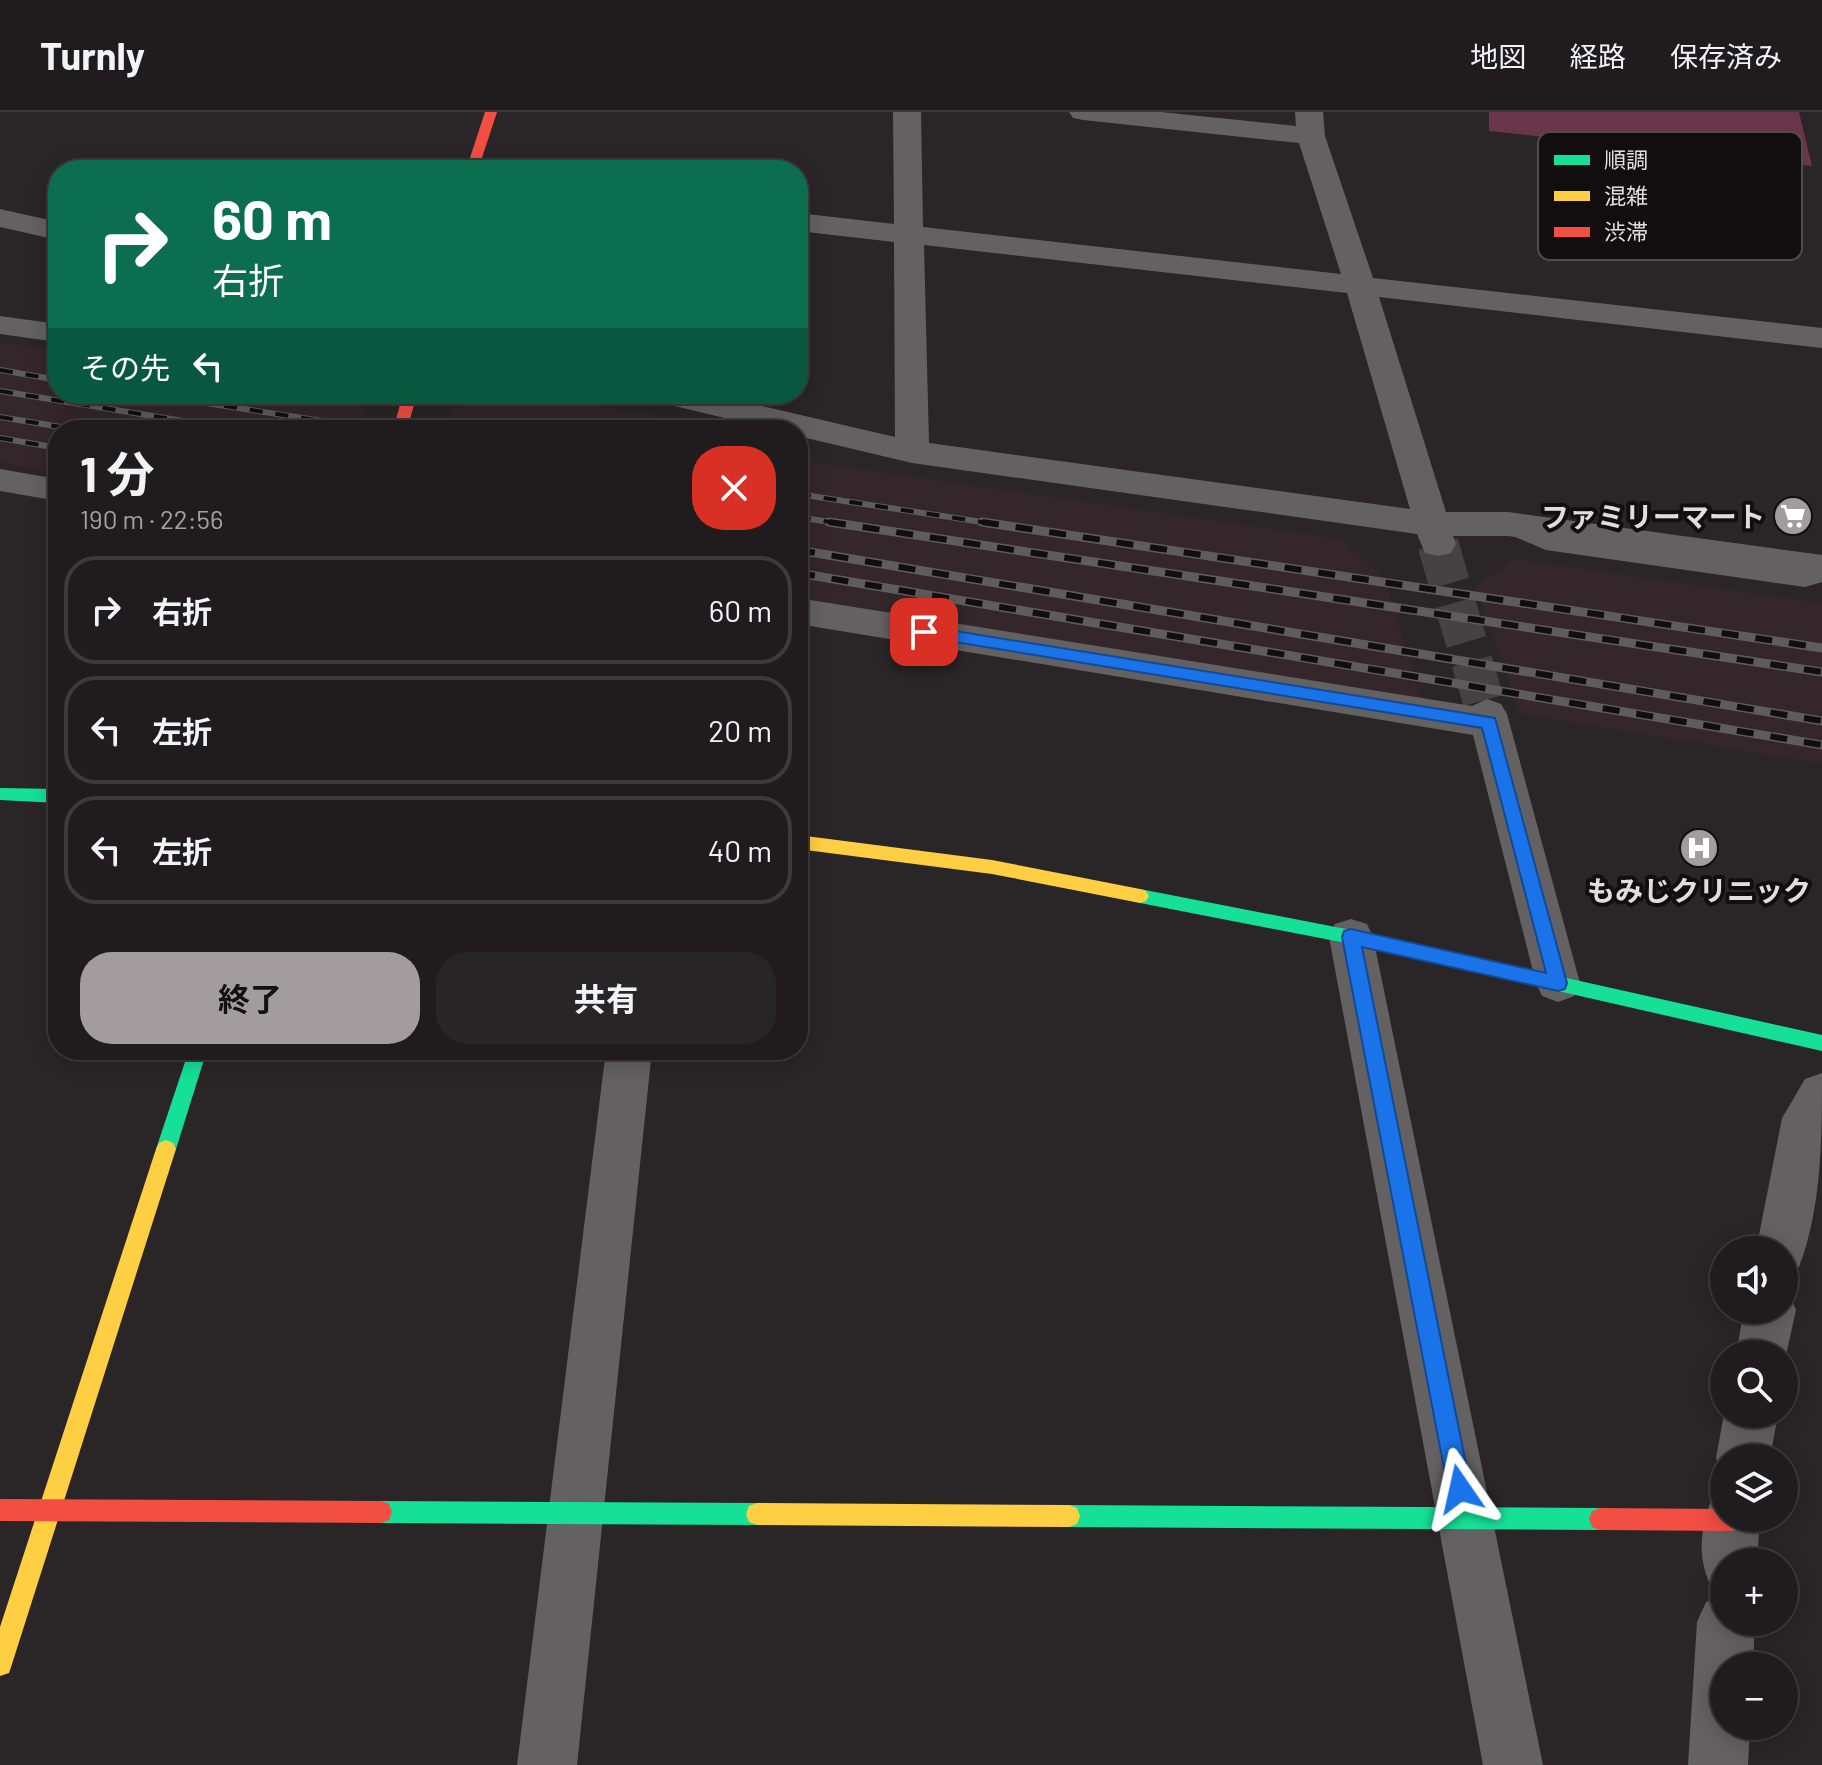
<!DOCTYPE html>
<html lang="ja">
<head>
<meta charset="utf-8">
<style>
	body { margin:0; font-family:Barlow,"Noto Sans JP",sans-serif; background:#282526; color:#f1f3f6; height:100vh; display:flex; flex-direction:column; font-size:30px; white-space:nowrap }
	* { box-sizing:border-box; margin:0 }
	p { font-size:26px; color:#a2a1a4 }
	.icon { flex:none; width:44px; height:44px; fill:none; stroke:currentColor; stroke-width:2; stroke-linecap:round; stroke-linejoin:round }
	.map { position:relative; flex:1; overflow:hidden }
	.drawer { position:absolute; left:48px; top:308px; width:760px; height:640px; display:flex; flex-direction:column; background:#201c1d; border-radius:32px; box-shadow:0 4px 20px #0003,0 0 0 2px #3d3a3b }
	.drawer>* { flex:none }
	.hud { position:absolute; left:48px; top:48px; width:760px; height:244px; border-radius:32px; box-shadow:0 4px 20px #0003,0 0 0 2px #3d3a3b; background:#0b6e4f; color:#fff; overflow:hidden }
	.tools { position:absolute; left:1710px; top:1124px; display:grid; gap:16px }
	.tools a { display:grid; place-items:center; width:88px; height:88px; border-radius:50%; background:#201c1d; box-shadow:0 4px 20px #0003,0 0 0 2px #3d3a3b; font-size:40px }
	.pin { position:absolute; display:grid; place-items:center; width:68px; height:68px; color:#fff; margin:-34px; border-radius:16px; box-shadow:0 4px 12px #0006 }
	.me { position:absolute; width:88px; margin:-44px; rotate:349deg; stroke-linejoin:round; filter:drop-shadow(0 0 6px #0008) }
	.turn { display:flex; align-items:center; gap:28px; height:168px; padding:0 32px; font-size:36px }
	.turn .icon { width:104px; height:104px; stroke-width:2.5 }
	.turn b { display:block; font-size:56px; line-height:68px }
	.then { display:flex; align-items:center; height:76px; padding:0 32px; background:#0003; gap:16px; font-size:30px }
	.round { display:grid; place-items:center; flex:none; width:84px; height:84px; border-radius:32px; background:#282526 }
	.summary { display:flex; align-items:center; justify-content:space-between; height:136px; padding:0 32px }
	h1 { font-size:48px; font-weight:700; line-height:60px }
	.primary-button { display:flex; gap:16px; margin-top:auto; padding:16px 32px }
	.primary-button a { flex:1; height:92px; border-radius:32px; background:#a29c9e; color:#111; font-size:32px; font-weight:700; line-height:92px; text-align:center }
	.primary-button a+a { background:#282526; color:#f1f3f6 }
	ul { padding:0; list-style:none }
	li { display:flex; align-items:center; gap:24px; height:108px; margin:0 16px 12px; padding:0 16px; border:4px solid #3d3a3b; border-radius:32px }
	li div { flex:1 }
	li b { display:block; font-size:30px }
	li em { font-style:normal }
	header { display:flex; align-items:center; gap:48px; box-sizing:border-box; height:112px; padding:0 40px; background:#201c1d; border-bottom:2px solid #3d3a3b }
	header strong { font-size:38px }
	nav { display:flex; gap:44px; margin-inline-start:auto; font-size:28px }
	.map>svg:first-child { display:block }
	.built { fill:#34262a }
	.green { fill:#6a3548 }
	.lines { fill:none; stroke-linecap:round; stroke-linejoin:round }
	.street-tunnel { stroke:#464142; stroke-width:41; stroke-dasharray:41 20; stroke-linecap:butt }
	.lane { fill:#636162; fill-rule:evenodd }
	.street { fill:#636162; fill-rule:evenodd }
	.fast { fill:#16e098; fill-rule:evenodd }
	.slow { fill:#ffcf43; fill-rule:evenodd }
	.jam { fill:#f24e42; fill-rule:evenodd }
	.rail-far1-casing { stroke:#5e5c5d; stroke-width:6 }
	.rail-casing { stroke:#5e5c5d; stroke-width:9 }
	.rail-far1 { stroke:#120e0f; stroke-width:4; stroke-dasharray:13; stroke-linecap:butt }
	.rail { stroke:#120e0f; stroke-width:6; stroke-dasharray:17; stroke-linecap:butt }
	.route { fill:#1a73e8; stroke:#114b97; stroke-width:2 }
	.labels { text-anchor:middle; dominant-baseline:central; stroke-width:8; stroke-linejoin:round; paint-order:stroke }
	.poi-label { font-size:28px; font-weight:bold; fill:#e2dcde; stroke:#120e0f; text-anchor:end }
	.key { fill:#120e0f; stroke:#504c4d; stroke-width:2 }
	.key-label { font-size:22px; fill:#e2dcde }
</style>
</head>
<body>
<header>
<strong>Turnly</strong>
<nav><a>地図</a><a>経路</a><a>保存済み</a></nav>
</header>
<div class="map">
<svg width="1822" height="1653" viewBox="0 0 1822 1653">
	<rect width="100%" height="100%" fill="#2a2627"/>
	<g class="built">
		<polygon points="0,230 58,238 58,282 354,282 364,297 356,318 58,318 58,361 0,351"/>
		<polygon points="475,282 517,282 652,303 695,318 444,318 452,296 459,297"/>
		<polygon points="798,348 1342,427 1385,467 1423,593 798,488"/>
		<polygon points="1515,447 1822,491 1822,652 1520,602 1475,474"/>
	</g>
	<polygon class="green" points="1489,0 1799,0 1812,54 1489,19"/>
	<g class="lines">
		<polyline class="street-tunnel" points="1438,432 1487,602"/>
		<polygon class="lane" points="1508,404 1551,422 1805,457 1822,452 1822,470 1805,475 1546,438 1499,418 1496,412 1499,406"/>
		<g class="street">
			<path d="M893,0H921L923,115L1341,162L1299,31L1083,8L1073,6L1069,0H1161L1296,14L1295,0H1323L1325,24L1373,166L1822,216V236L1379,185L1446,400H1508L1822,443V467L1508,424H1453L1456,432L1451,441L1438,444L1425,441L1417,422L912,351L798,324V318H774L654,289L650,282H710L895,325L894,130L798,119V101L894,112ZM924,133L1347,181L1410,397L929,331Z"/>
			<polygon points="0,97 58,110 58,128 0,115"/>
			<polygon points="0,204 58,212 58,230 0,222"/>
			<polygon points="0,357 58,367 58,389 0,379"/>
			<polygon points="798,486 1472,594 1487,587 1501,592 1507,602 1580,871 1574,884 1558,890 1542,884 1536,871 1473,623 798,512"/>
			<polygon points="1351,807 1367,812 1373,825 1543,1653 1483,1653 1329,825 1335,812"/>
			<polygon points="606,938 652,938 577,1653 517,1653"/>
			<path d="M1822,961C1822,1025 1822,1095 1799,1155L1784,1161V1138H1756L1782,1006L1805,967Z"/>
			<polygon points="1784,1179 1788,1180 1796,1198 1784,1252 1784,1242 1736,1242 1744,1198 1784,1198"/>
			<polygon points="1724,1302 1778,1302 1770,1346 1724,1346 1724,1365 1716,1346"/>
			<path d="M1724,1381V1406H1760L1757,1450H1724V1476L1709,1470C1697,1442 1701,1414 1712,1386Z"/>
			<polygon points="1724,1482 1724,1510 1755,1510 1753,1554 1724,1554 1724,1614 1750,1614 1748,1653 1688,1653 1697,1510 1706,1490"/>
		</g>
		<g class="fast">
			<polygon points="0,676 58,677 58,691 0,688"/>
			<polygon points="1140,777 1351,818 1822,923 1822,939 1351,832 1140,791 1134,789 1131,784 1134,779"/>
			<polygon points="189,938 207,938 176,1037 173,1043 166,1046 159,1043 156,1037"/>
			<polygon points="381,1389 757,1391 765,1394 768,1402 765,1410 757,1413 381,1411 373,1408 370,1400 373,1392"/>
			<polygon points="1069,1393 1600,1396 1608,1399 1611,1407 1608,1415 1600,1418 1069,1415 1061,1412 1058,1404 1061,1396"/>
		</g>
		<g class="slow">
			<polygon points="798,723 992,748 1140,777 1146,779 1149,784 1146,789 1140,791 992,762 798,737"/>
			<polygon points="166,1028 173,1031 176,1037 12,1552 9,1561 0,1564 0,1515 156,1037 159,1031"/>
			<polygon points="757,1391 1069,1393 1077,1396 1080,1404 1077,1412 1069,1415 757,1413 749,1410 746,1402 749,1394"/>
		</g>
		<g class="jam">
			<polygon points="485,0 497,0 478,58 466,58"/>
			<polygon points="403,282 417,282 407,318 393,318"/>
			<polygon points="0,1387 381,1389 389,1392 392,1400 389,1408 381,1411 0,1409"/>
			<polygon points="1600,1396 1724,1397 1724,1406 1743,1408 1740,1416 1732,1419 1600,1418 1592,1415 1589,1407 1592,1399"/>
		</g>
		<g class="rail-far1-casing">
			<g id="rail-far1">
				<polyline points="0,258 58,268"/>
				<polyline points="0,279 238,318"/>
				<polyline points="147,282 381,318"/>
				<polyline points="0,305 79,318"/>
				<polyline points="0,326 58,336"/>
				<polyline points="798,382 995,412"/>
				<polyline points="798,405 842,412"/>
			</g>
		</g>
		<g class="rail-casing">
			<g id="rail">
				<polyline points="829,410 1822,560"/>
				<polyline points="982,410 1822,536"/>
				<polyline points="798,438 1822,609"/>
				<polyline points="798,461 1822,633"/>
			</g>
		</g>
		<use href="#rail-far1" class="rail-far1"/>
		<use href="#rail" class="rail"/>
	</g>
	<polygon class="route" points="924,514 1495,606 1567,871 1565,877 1558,879 1362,835 1471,1377 1468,1385 1460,1388 1452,1385 1448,1377 1342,825 1344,819 1351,817 1546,861 1482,616 918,524 918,516"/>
	<defs>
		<g id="supermarket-disc" transform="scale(2)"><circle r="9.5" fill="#a29c9e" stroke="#120e0f"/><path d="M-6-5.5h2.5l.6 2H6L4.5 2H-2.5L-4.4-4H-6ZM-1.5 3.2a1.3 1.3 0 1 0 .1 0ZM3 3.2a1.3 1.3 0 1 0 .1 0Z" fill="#fff"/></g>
		<g id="hospital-disc" transform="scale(2)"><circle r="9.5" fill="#a29c9e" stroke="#120e0f"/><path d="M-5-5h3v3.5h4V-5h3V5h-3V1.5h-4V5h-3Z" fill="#fff"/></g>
	</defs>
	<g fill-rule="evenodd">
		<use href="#supermarket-disc" x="1793" y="404"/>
		<use href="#hospital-disc" x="1699" y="736"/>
	</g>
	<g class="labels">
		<g class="poi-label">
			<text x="1765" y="404">ファミリーマート</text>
			<text x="1699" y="778" text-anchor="middle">もみじクリニック</text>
		</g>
	</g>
	<rect x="1538" y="20" width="264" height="128" rx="12" class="key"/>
	<rect x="1554" y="43" width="36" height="10" fill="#16e098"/>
	<rect x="1554" y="79" width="36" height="10" fill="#ffcf43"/>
	<rect x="1554" y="115" width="36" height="10" fill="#f24e42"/>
	<g class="key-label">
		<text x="1604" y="56">順調</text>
		<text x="1604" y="92">混雑</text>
		<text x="1604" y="128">渋滞</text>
	</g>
</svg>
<div class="tools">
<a><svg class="icon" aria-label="sound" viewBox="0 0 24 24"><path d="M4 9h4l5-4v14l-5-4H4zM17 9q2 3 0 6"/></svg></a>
<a><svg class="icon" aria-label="search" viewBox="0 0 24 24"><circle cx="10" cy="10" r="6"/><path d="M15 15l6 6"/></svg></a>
<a><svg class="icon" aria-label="layers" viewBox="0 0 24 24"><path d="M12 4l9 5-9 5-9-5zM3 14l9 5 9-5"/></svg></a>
<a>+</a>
<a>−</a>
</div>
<div class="pin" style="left:924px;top:520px;background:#d93025"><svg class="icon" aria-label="arrive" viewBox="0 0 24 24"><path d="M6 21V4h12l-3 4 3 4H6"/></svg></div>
<svg class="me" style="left:1460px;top:1377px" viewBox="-20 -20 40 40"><path d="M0-17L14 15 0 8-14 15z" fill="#1a73e8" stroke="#fff" stroke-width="4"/></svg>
<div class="hud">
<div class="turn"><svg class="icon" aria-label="right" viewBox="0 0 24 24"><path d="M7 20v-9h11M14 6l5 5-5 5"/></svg><div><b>60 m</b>右折</div></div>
<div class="then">その先<svg class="icon" aria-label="left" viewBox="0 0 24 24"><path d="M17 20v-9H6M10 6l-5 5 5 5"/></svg></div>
</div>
<section class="drawer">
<div class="summary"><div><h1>1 分</h1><p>190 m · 22:56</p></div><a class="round" style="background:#d93025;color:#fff"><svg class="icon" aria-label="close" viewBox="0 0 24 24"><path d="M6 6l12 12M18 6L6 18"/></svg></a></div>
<ul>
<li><svg class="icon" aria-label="right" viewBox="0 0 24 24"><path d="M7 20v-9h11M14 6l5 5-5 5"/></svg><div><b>右折</b></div><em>60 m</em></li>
<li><svg class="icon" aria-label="left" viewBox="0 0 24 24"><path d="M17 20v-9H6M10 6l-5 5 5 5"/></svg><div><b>左折</b></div><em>20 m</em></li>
<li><svg class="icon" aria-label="left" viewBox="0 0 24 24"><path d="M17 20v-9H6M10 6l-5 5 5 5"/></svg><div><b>左折</b></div><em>40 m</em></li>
</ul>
<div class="primary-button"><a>終了</a><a>共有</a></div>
</section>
</div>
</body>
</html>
